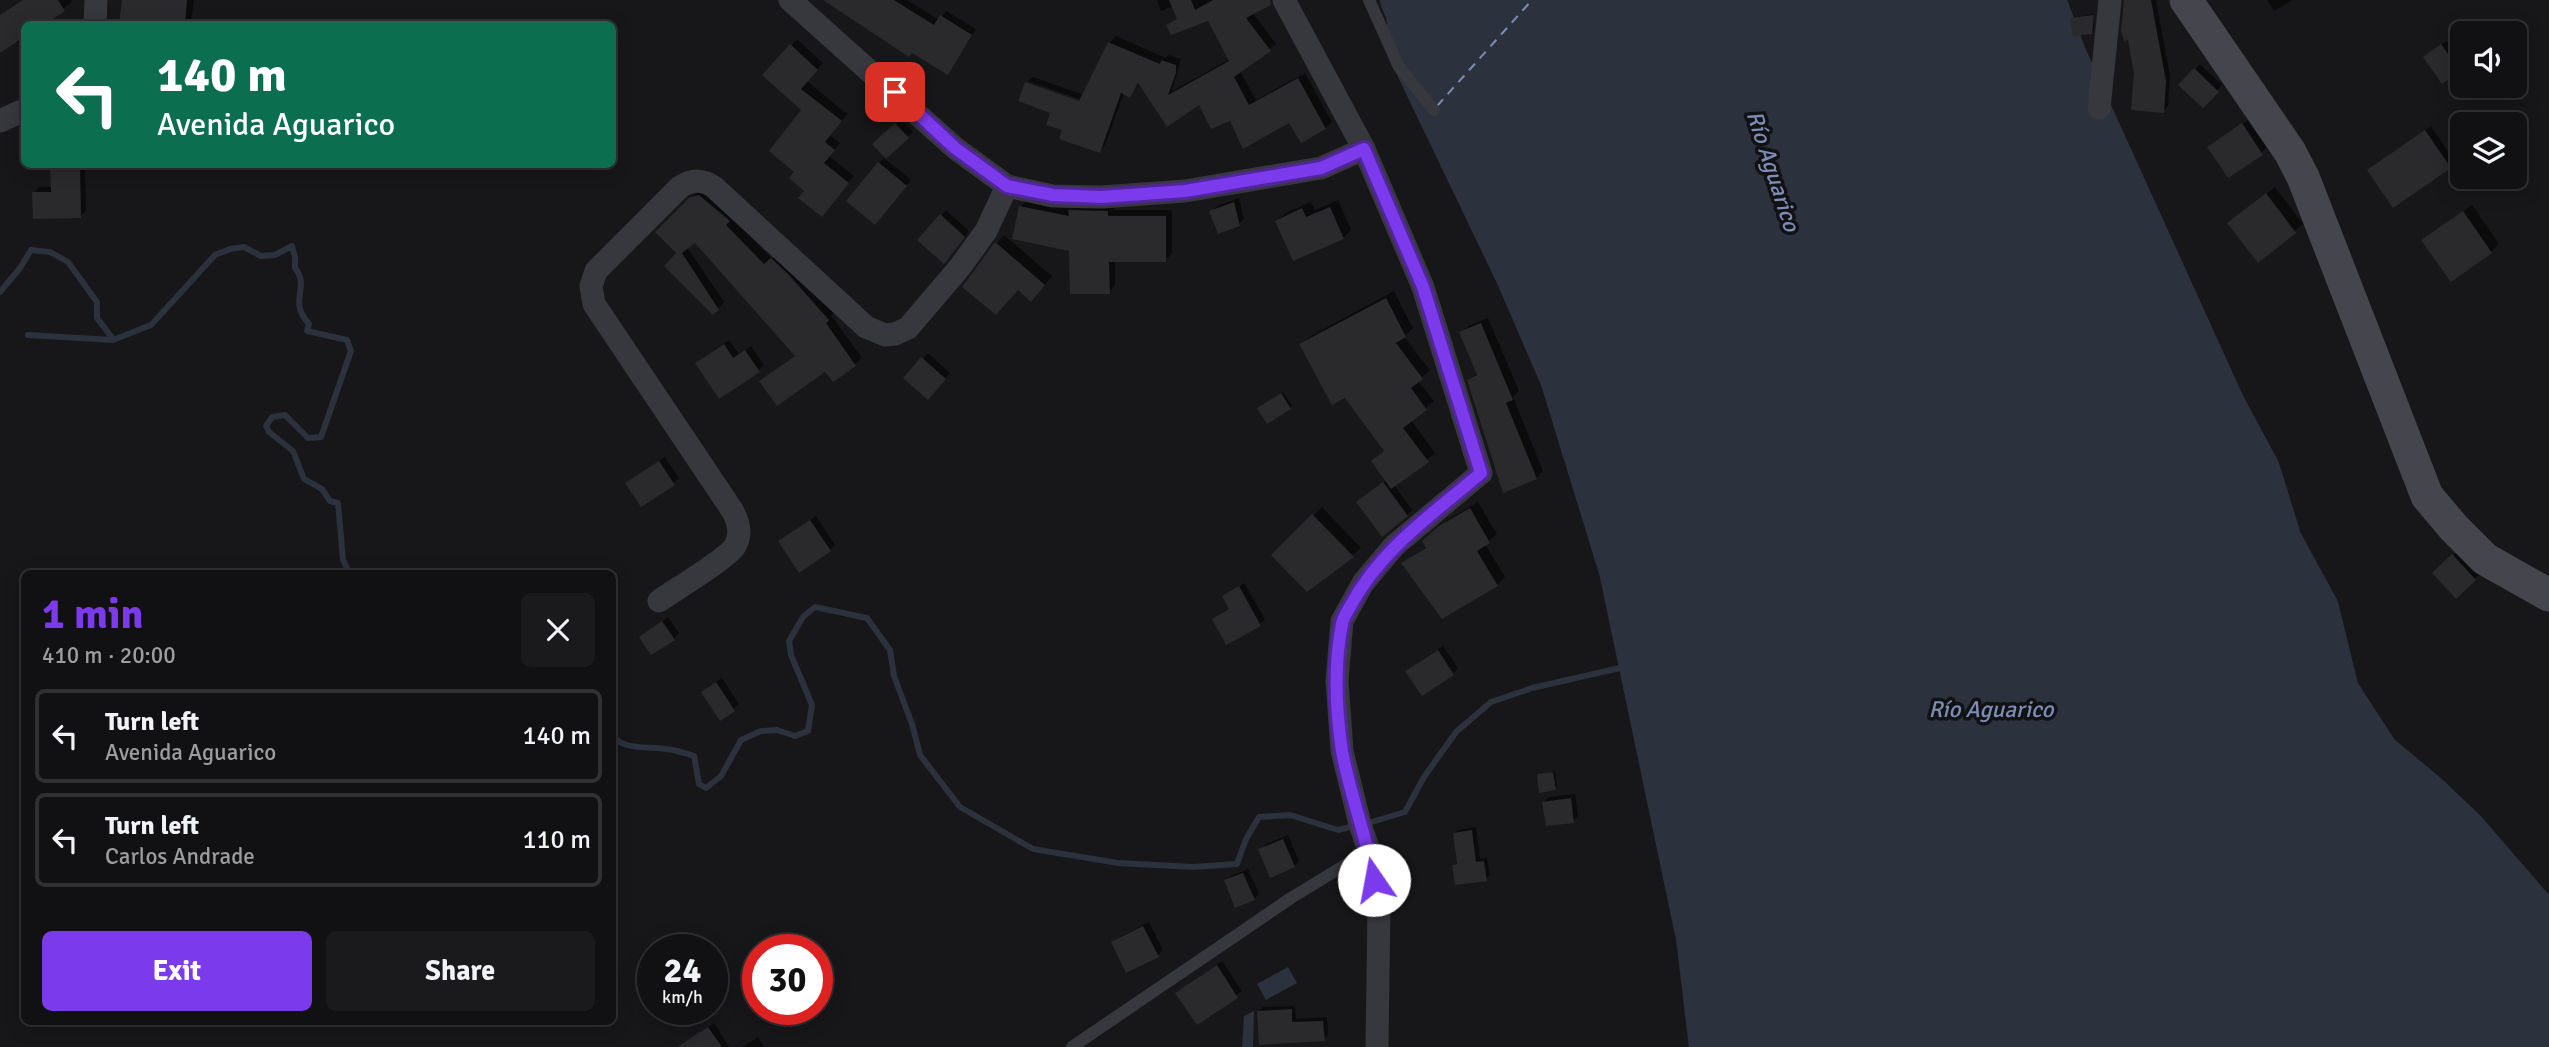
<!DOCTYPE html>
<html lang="en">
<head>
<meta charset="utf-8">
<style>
	body { margin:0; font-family:Signika,sans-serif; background:#1a191b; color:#f1f3f6; height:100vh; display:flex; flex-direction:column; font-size:26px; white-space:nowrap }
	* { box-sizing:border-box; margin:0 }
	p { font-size:23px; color:#9c9d9f }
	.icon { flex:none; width:38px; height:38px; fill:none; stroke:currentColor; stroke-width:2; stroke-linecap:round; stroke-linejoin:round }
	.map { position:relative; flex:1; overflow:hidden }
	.side { position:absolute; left:21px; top:570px; width:595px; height:455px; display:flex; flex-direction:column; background:#111012; border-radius:10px; box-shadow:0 4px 18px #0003,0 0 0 2px #303032 }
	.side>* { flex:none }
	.banner { position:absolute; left:21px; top:21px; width:595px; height:147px; border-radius:10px; box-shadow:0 4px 18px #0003,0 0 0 2px #303032; background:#0b6e4f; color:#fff; overflow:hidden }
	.buttons { position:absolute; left:2450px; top:21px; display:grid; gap:14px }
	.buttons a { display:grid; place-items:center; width:77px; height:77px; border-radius:10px; background:#111012; box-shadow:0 4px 18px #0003,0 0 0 2px #303032; font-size:35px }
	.speed { position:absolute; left:637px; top:934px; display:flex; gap:14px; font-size:35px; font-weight:700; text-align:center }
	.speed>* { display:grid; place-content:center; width:91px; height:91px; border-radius:50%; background:#111012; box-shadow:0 4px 18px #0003,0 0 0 2px #303032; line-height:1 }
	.speed small { font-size:18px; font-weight:400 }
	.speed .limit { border:10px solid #d22; background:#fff; color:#111 }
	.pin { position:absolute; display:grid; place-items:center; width:60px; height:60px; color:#fff; margin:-30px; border-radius:14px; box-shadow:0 4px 10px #0006 }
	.me { position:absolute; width:77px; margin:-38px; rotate:348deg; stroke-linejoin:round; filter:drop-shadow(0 0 5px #0008) }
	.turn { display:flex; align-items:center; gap:24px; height:147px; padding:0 21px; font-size:32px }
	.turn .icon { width:91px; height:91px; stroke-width:2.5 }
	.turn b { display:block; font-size:49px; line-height:60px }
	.round { display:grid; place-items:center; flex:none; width:74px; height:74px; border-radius:10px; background:#1a191b }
	.overview { display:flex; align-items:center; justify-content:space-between; height:119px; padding:0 21px }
	h1 { font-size:42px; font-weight:800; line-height:52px; color:#7c3aed }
	.button { display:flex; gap:14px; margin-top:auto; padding:14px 21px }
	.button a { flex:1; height:80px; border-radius:10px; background:#7c3aed; color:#fff; font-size:28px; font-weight:800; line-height:80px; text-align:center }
	.button a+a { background:#1a191b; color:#f1f3f6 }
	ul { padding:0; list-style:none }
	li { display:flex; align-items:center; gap:21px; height:94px; margin:0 14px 10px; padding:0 7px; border:4px solid #303032; border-radius:10px }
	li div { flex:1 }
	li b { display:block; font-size:26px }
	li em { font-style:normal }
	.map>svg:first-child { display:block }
	.water { fill:#2b313d }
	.shadow { fill:#0007 }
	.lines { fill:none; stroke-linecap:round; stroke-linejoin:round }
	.stream { stroke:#2b313d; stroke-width:6 }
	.river { stroke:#2b313d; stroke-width:38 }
	.ferry { stroke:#7c8db7; stroke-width:2; stroke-dasharray:9 7; stroke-linecap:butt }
	.building { fill:#2a292c }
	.lane { stroke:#37373e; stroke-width:12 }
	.street { stroke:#37373e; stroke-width:23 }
	.secondary { stroke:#45454e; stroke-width:33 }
	.route-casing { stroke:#51269a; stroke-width:18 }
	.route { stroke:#7c3aed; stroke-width:12 }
	.labels { text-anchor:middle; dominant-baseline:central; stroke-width:7; stroke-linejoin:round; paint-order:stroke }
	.water-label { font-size:23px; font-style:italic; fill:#7c8db7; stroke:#121113 }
</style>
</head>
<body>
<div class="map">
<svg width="2549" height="1047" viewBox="0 0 2549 1047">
	<rect width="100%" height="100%" fill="#171618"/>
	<g class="water">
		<polygon points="1399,0 2047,0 2068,56 2226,404 2261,469 2283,540 2320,608 2340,690 2380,752 2428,792 2466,828 2549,924 2549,1047 1708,1047 1695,938 1618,571 1559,379 1515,277 1409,56 1405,14"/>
		<polygon points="1288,967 1297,983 1266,1000 1257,984"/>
		<polygon points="1254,1011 1253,1047 1242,1047 1244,1016"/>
	</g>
	<g class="shadow">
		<polygon points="26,0 71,0 72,2 46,22 47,24 24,24 24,54 16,41 0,48 0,17"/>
		<polygon points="124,0 194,0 191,22 189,24 121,22"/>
		<polygon points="824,0 907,0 939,20 946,11 976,29 952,68"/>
		<polygon points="1157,0 1264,0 1266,3 1253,13 1276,44 1240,71 1256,100 1305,73 1332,122 1325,128 1302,141 1290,121 1243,146 1231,119 1212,127 1199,103 1168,124 1140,82 1130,96 1124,93 1105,145 1099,151 1061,138 1064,129 1048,123 1052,112 1021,100 1028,82 1028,85 1086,106 1087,102 1028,81 1033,77 1084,95 1109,43 1116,36 1166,58 1169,55 1181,59 1172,91 1230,59 1209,19 1183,29 1173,6 1161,11"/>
		<polygon points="2125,0 2156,0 2170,75 2168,106 2163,111 2136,73"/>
		<polygon points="2267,0 2292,0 2274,11"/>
		<polygon points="2094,14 2094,30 2092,33 2072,18"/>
		<polygon points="797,39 823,63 807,81 847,114 830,135 840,143 829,156 854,176 828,208 807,191 796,172 804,110 791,46"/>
		<polygon points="2447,41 2462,63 2459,70 2431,52"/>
		<polygon points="2200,64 2222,85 2203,106 2181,85"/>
		<polygon points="901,119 913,132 884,158 911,180 880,218 879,163 885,157 874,145"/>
		<polygon points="2248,120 2267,148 2229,176 2215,143"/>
		<polygon points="2431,126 2455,162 2450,167 2375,166"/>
		<polygon points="85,164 86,211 80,216 34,193 39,187 52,187 52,165"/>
		<polygon points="2275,187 2303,224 2258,260 2238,215"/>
		<polygon points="706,190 772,259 778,253 834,313 831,315 862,358 855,364 833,380 826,369 761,381 796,355 695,241 687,247 724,302 718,309 678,253 657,232 699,191"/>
		<polygon points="1239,198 1244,219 1239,224 1211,211 1217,206"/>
		<polygon points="1027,200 1072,209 1077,204 1114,205 1114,210 1172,210 1172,254 1165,260 1115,260 1115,286 1109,292 1071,250 1020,207"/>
		<polygon points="1338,200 1351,230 1343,238 1277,221 1285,213 1311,202 1315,210"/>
		<polygon points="2472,205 2499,244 2491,252 2424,240"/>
		<polygon points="946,210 969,231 949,257 919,240"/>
		<polygon points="1004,235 1052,276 1039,291 997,243"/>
		<polygon points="1394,291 1413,328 1404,337 1430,370 1418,381 1434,401 1411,420 1435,453 1394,485 1412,510 1407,515 1363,497 1387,480 1373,461 1385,450 1346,396 1302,344 1309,337"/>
		<polygon points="1488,318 1519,391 1513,397 1543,471 1536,478 1469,380 1478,372 1461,333 1468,326"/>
		<polygon points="729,340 739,354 751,346 764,365 758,370 702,358"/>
		<polygon points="928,353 950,373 928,398 906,378"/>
		<polygon points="1283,392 1292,406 1290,408 1262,406"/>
		<polygon points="665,457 679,478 674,483 627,483"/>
		<polygon points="1478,502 1497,534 1485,544 1505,577 1497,585 1403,563 1427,546 1432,533 1449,519"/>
		<polygon points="1322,507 1361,548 1307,590 1273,555"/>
		<polygon points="816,516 835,545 830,550 780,541"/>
		<polygon points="2459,550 2480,574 2456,596 2434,573"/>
		<polygon points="1244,583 1265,619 1260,624 1214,620 1230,608 1224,597"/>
		<polygon points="668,617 679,633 674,639 641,637"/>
		<polygon points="1443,646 1458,668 1453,674 1413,666"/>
		<polygon points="722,678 739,704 721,719 708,687"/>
		<polygon points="1555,771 1557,787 1555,789 1539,775"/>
		<polygon points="1575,794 1578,816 1573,821 1544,802 1549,797"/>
		<polygon points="1476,827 1480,859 1487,858 1490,875 1486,879 1454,865 1458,861 1455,833 1458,830"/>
		<polygon points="1288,835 1299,861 1294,866 1261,849 1266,844"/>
		<polygon points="1248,869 1259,894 1254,899 1226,881 1231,876"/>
		<polygon points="1149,922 1163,950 1158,955 1113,943 1118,938"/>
		<polygon points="1222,961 1242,991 1197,1023 1177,993"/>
		<polygon points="1295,1006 1296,1019 1327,1017 1328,1035 1324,1039 1258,1012 1263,1007"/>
		<polygon points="714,1023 729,1047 702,1047 695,1037"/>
		<polygon points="758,1037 764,1047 742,1047"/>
	</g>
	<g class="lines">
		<g class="stream">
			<polyline points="0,292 20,268 31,250 50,252 68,262 97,302 97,318 113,339"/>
			<path d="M28,335L113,340L151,325L215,255L230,249L244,247L261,256L275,255L292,246L295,257V268C311,288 287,300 309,324L307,331L347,340L351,351L321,437L308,438L285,415L272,417L266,426L269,432L293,451L304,479L322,489L330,501L338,503L343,560L350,574"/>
			<path d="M612,736C626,751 648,746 666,749C676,750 685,753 694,756L699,784L706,788L721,776L741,740L761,731L777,730L795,736L808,731L812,705L791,655L789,641L803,617L815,607L867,618L890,650L894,676L912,724L920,755L960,807L1033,849L1118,863L1193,867L1237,864L1246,839L1259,817L1290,815L1338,830L1354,826"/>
			<polyline points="1365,824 1405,812 1424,777 1456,732 1491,702 1532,688 1642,663"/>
		</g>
		<g class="river">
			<polyline points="1399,0 1405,14 1409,56 1515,277 1559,379 1618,571 1695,938 1708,1047"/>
			<polyline points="2047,0 2068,56 2226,404 2261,469 2283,540 2320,608 2340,690 2380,752 2428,792 2466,828 2549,924"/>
		</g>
		<polyline class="ferry" points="1437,106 1532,0"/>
	</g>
	<g class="building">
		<polygon points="23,0 58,0 65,11 45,24 24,24 24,37 0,53 0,15"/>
		<polygon points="122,0 187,0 185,24 119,24"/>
		<polygon points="823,0 894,0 934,25 940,15 972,35 948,75 912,53 909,57"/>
		<polygon points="1169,0 1191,0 1195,10 1213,0 1270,0 1271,5 1246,18 1271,51 1234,77 1249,105 1298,78 1326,129 1301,143 1289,123 1243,149 1230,121 1211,129 1199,105 1167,127 1138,83 1130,98 1121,93 1100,153 1059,139 1062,130 1046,125 1050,113 1018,101 1025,82 1079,101 1108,42 1160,64 1161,60 1176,65 1176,73 1168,95 1229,61 1208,21 1171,35 1166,25 1177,19"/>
		<polygon points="2124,0 2151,0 2166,81 2164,113 2131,110 2134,73 2128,40 2124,41 2121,31"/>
		<polygon points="2094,15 2092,34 2073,36 2070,18"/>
		<polygon points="790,44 818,70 801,89 842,121 825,142 835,150 824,163 849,183 822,217 798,198 804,191 789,178 794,172 769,151 801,110 762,75"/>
		<polygon points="2441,44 2460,71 2442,84 2423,57"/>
		<polygon points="2194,68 2219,92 2203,108 2178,85"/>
		<polygon points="895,123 909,138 886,159 872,144"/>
		<polygon points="2242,123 2263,155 2228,178 2207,147"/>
		<polygon points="2425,130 2451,168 2393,208 2367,170"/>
		<polygon points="878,162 907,186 875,225 846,201"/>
		<polygon points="50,164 80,164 81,218 33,219 32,192 51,192"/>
		<polygon points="2266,193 2296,233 2258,263 2227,223"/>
		<polygon points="699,195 730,221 726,225 764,264 771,258 789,275 829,320 826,323 856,366 833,382 825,372 777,406 759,381 795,356 695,243 682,253 719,310 713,315 664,266 676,253 655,232 689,198"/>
		<polygon points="1234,202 1240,226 1218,234 1209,211"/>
		<polygon points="1019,206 1069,216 1068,210 1108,211 1108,216 1166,216 1166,262 1109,262 1110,294 1070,294 1069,251 1012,239"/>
		<polygon points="1330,207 1344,239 1293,261 1275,221 1302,208 1306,217"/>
		<polygon points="2463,211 2492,253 2451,282 2421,240"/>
		<polygon points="940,214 965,237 944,264 917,240"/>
		<polygon points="995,242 1045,285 1031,302 1018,290 996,315 962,287"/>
		<polygon points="1386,298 1406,337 1396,343 1423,379 1411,388 1427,410 1403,428 1429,462 1391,489 1371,461 1384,451 1345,398 1332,405 1299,344"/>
		<polygon points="1481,323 1513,400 1506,403 1537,479 1503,493 1467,380 1477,375 1459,332"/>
		<polygon points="724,344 733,358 745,350 760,372 719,399 695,363"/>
		<polygon points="921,357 946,379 928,400 903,378"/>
		<polygon points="1281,393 1291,409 1267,424 1257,408"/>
		<polygon points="659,461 675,485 641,507 625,483"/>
		<polygon points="1383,482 1408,516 1382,537 1356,502"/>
		<polygon points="1470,508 1490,543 1477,551 1498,586 1442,619 1401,563 1426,548 1422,541 1439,526"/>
		<polygon points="1312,514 1354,557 1307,592 1271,555"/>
		<polygon points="810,520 831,551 799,573 778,541"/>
		<polygon points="2452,554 2476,580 2456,599 2432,573"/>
		<polygon points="1239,586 1261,626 1226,645 1212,619 1229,609 1222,596"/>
		<polygon points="662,621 675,640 651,655 639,637"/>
		<polygon points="1438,650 1454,675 1422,696 1405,671"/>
		<polygon points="716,682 735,711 720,721 701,692"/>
		<polygon points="1553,772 1556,790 1539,793 1537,774"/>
		<polygon points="1571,798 1574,823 1546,826 1542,802"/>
		<polygon points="1472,830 1476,862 1484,861 1487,881 1455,885 1452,865 1457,864 1453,833"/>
		<polygon points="1283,839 1295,867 1270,878 1258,849"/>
		<polygon points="1243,873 1255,900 1235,908 1224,880"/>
		<polygon points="1143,926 1159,957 1126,973 1111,942"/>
		<polygon points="1217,965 1238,998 1197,1025 1175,993"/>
		<polygon points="1292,1009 1292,1022 1323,1021 1325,1041 1259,1045 1257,1011"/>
		<polygon points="708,1027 722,1047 677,1047"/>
	</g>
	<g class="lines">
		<g class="lane">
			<polyline points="1369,0 1399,67 1434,110"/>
			<polyline points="1072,1047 1291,898 1345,865 1370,854"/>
		</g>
		<g class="street">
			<polyline points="790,0 955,148 1007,186 1053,196 1101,197 1185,191 1321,168 1364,149"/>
			<polyline points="1284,0 1364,149 1423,287 1481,473 1394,546 1363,583 1342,621 1337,681 1342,751 1360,824 1370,854 1379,906 1377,1047"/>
			<polyline points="95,24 96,0"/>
			<polyline points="2099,108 2110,0"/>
			<polyline points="0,121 24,110"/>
			<path d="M659,601C673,591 728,558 735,546C742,534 739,522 732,510L594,304L591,286L596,271L680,187C692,179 704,179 715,188L866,327L885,335L895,334L908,328L960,267L986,231L1007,186"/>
		</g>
		<polyline class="secondary" points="2186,0 2290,152 2303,177 2427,496 2454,528 2485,559 2549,595"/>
	</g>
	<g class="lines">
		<g class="route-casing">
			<path id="route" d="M895,92L955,148L1007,186L1053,195L1101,197L1185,191L1321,168L1364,149L1423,287L1481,473C1434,513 1381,549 1351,605C1348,611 1343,617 1342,624C1334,664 1336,711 1342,751C1350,795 1367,837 1374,880"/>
		</g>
		<use href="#route" class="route"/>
	</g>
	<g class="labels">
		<g class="water-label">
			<text transform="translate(1773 171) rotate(72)">Río Aguarico</text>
			<text x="1991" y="709">Río Aguarico</text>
		</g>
	</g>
</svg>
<div class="buttons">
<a><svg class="icon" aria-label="sound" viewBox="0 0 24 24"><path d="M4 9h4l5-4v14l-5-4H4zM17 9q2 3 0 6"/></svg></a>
<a><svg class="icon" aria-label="layers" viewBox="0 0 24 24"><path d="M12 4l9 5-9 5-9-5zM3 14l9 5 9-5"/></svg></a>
</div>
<div class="speed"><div>24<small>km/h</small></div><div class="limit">30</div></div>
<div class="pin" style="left:895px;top:92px;background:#d93025"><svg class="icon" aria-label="arrive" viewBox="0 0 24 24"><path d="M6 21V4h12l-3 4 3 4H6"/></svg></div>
<svg class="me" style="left:1374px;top:880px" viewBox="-20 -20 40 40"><circle r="19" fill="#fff"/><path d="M0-13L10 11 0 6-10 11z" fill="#7c3aed"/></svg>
<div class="banner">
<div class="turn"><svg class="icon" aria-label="left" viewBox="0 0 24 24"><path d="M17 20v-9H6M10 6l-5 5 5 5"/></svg><div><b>140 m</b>Avenida Aguarico</div></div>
</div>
<section class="side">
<div class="overview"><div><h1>1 min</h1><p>410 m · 20:00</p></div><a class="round"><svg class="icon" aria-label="close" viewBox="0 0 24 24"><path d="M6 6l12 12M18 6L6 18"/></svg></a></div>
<ul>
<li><svg class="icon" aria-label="left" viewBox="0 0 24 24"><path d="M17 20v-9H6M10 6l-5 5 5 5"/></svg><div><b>Turn left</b><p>Avenida Aguarico</p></div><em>140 m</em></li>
<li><svg class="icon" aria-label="left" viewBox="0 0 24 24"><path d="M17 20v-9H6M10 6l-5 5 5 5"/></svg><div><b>Turn left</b><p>Carlos Andrade</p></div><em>110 m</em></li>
</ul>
<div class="button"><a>Exit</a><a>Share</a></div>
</section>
</div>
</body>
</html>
